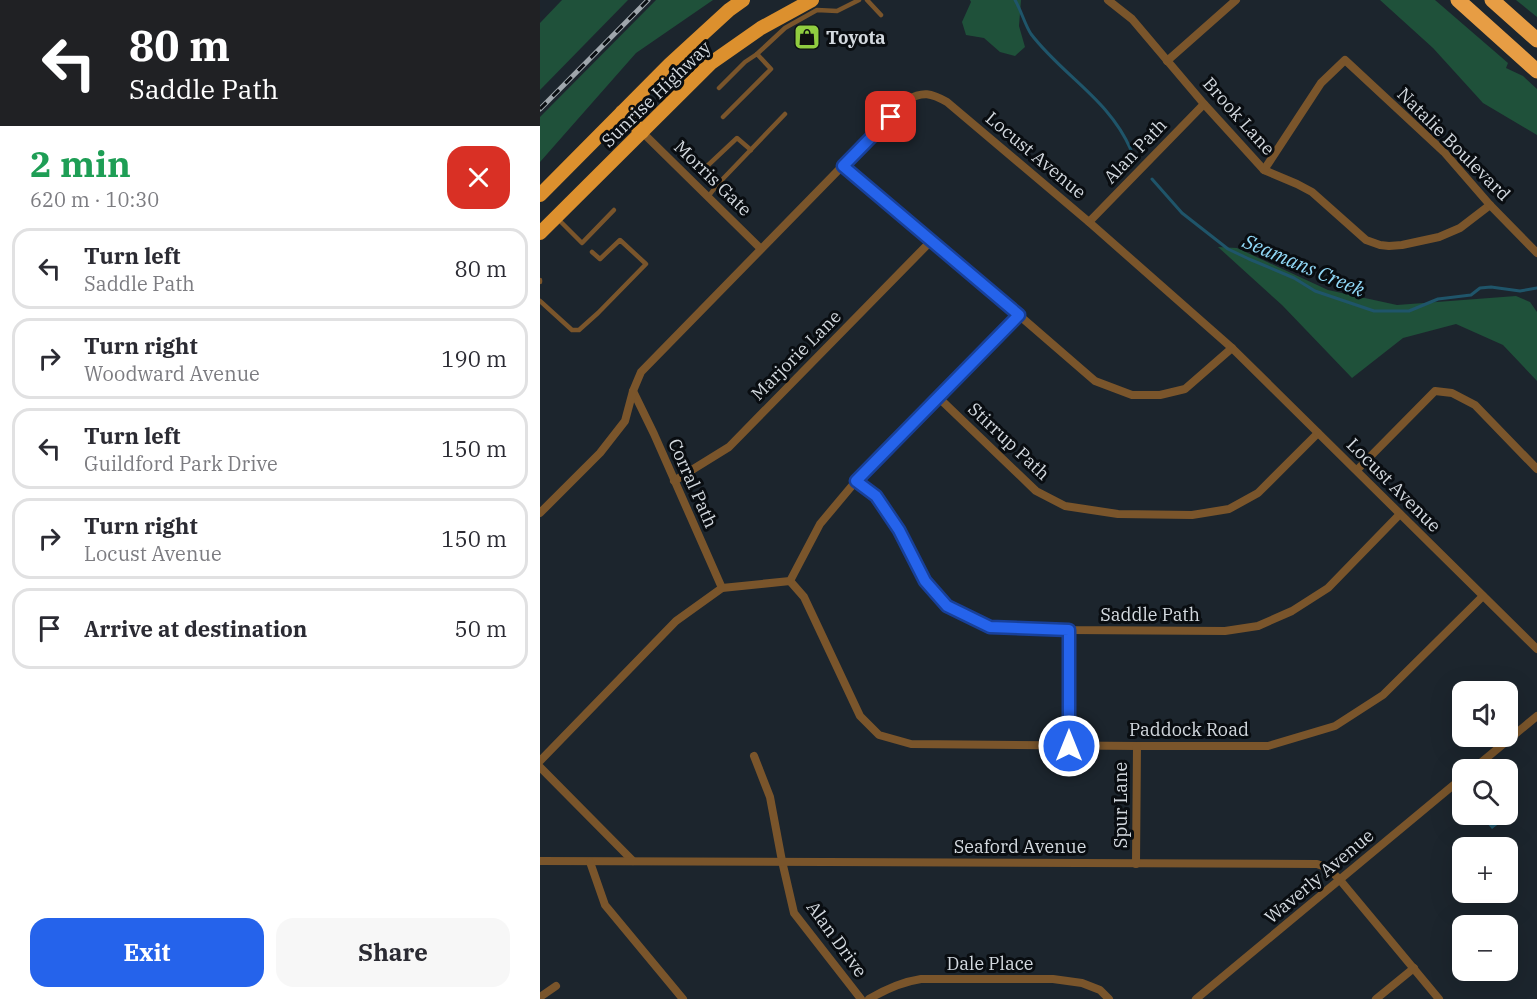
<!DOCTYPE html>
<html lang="en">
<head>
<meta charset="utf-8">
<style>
	body { margin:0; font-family:"IBM Plex Serif",serif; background:#f7f7f7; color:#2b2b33; height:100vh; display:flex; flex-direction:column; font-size:22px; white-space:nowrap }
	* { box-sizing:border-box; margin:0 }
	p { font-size:20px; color:#7c7c81 }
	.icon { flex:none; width:33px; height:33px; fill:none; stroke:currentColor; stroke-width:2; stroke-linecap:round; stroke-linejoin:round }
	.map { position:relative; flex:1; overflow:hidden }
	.sheet { display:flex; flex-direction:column; background:#fff; width:540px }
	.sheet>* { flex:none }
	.guide { background:#202124; color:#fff; overflow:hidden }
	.controls { position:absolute; left:912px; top:681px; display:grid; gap:12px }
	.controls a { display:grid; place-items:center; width:66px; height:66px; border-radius:12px; background:#fff; box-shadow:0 6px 24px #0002; font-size:30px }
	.pin { position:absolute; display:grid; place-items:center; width:51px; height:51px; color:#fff; margin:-26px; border-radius:12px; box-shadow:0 3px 9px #0006 }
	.me { position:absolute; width:66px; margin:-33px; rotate:0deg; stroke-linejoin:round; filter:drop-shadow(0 0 4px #0008) }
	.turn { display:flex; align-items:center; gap:21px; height:126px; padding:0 30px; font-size:27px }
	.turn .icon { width:78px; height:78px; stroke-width:2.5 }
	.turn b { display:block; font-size:42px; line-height:51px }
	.round { display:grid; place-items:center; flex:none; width:63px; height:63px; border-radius:18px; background:#f7f7f7 }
	.headline { display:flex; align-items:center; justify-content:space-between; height:102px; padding:0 30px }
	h1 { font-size:36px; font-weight:700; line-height:45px; color:#1e9e55 }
	.primary-button { display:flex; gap:12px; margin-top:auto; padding:12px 30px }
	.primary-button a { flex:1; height:69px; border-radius:18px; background:#2563eb; color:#fff; font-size:24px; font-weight:700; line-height:69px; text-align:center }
	.primary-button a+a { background:#f7f7f7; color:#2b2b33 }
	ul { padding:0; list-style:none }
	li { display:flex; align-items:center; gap:18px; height:81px; margin:0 12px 9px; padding:0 18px; border:3px solid #e1e1e2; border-radius:18px }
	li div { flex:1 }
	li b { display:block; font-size:22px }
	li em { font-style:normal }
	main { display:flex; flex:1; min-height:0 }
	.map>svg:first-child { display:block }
	.green { fill:#1f513a }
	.water { fill:#1f556a }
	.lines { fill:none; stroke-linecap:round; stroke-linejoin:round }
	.stream { stroke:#1f556a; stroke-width:3 }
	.service { stroke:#7a552b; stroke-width:4.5 }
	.minor { stroke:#7a552b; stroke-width:8 }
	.trunk { stroke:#dc902e; stroke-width:14 }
	.motorway { stroke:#e79d44; stroke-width:15 }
	.rail-casing { stroke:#9fa6ac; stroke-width:5 }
	.rail { stroke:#090d11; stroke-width:3; stroke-dasharray:9; stroke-linecap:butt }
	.route-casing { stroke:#184099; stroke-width:15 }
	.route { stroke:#2563eb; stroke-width:10 }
	.labels { text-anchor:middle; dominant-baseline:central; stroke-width:6; stroke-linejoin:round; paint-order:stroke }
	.poi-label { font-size:18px; font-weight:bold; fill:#d3d9df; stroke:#090d11; text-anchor:start }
	.street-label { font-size:18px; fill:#d3d9df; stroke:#090d11 }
	.water-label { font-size:20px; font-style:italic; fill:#91d9f8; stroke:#090d11 }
</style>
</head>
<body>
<main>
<section class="sheet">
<div class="guide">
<div class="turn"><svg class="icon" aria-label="left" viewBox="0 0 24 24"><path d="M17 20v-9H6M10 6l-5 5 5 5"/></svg><div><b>80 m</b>Saddle Path</div></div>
</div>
<div class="headline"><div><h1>2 min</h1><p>620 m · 10:30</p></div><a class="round" style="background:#d93025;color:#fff"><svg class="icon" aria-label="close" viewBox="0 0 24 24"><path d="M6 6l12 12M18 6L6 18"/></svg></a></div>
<ul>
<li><svg class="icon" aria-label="left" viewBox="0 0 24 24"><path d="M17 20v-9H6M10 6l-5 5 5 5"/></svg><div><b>Turn left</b><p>Saddle Path</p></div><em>80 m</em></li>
<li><svg class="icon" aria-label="right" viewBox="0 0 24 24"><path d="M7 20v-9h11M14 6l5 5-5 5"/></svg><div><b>Turn right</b><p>Woodward Avenue</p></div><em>190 m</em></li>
<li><svg class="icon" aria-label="left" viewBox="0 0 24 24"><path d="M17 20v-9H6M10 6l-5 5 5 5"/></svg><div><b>Turn left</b><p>Guildford Park Drive</p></div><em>150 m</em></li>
<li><svg class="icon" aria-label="right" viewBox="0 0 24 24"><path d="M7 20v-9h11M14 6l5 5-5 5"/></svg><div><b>Turn right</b><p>Locust Avenue</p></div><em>150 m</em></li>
<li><svg class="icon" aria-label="arrive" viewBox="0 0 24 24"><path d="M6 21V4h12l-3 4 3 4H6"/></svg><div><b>Arrive at destination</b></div><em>50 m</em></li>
</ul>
<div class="primary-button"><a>Exit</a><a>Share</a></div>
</section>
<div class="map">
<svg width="997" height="999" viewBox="0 0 997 999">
	<rect width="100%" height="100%" fill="#1c252d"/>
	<g class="green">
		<polygon points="22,0 88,0 0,90 0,23"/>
		<polygon points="116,0 173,0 96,53 0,162 0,117"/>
		<polygon points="430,0 481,0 479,26 485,47 475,56 460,52 444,38 426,35 422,22 431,2"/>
		<polygon points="840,0 895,0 968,63 966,68 983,76 997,89 997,135 943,103 893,48"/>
		<polygon points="976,0 997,0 997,17"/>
		<polygon points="678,247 697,248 788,290 857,305 976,296 990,302 997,312 997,381 963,345 916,324 863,338 812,378 742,305"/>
	</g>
	<polygon class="water" points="940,815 955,815 961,822 952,829"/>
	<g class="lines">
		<g class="stream">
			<path d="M475,0C481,10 485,25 491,34C523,76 569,99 591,150"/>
			<polyline points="612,179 642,213 688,249 709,259 754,278 775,291 834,311 869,311 898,299 931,295 940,288 951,287 980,291 997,288"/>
		</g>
		<g class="service">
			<polyline points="327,0 341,15"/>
			<polyline points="217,54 245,28 252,24 277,10 297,11 319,0"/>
			<polyline points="179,88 205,62 217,54 231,69 183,117"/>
			<polyline points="164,169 197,138 211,150"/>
			<polyline points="168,197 177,185 245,114"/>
			<polyline points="18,219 42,243 74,210"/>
			<polyline points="0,280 0,282"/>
			<polyline points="0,301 32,330 39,330 58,313 106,264 80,240 60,259 52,252"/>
		</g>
		<g class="minor">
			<polyline points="568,0 592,19 664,104 724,170 757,184 772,192 826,240 840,245 849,246 862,245 899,237 920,228 950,205"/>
			<polyline points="627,61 696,0"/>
			<polyline points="102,132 221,249"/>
			<polyline points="303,166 392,240 555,381 592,395 620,395 645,389 692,348"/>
			<polyline points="724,170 781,83 805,60 904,152 950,205 997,253"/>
			<polyline points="549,222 664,104"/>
			<polyline points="93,391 114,434 182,588"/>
			<polyline points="399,398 496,491 525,506 578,514 652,515 689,509 718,493 778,433"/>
			<polyline points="817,470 895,391 912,393 935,405 997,469"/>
			<polyline points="134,481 189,447 392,240"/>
			<polyline points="316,481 336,497 359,530 385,581 407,606 450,627 529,630 685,631 718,626 752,611 788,588 860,514"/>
			<path d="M0,513L60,453L85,421L93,391L101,372L367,100C383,91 391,93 407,102L549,222L692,348L997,649"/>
			<polyline points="250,581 264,597 320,716 339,735 371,744 597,746 728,746 795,726 843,695 943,596"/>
			<polyline points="529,630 529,745"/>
			<polyline points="214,756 230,797 242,861 254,913 321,999"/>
			<polyline points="0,761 136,621 182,588 250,581 280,524 316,481 479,315"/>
			<polyline points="0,767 93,861"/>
			<polyline points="932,770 997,716"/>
			<polyline points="0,861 777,864 788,868 800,880 899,999"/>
			<polyline points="50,862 65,905 143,999"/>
			<polyline points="596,864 597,746"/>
			<polyline points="0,997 16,986"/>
			<path d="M329,999C346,989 361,982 381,979H513L542,983L560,990L569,999"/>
			<polyline points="656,999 922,778"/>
			<polyline points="836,999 874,968"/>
		</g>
		<g class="trunk">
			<polyline points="82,112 102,132"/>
			<polyline points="0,195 129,65 189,10 203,0"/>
			<polyline points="0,233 171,63 221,28 272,0"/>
		</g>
		<g class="motorway">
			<polyline points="918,0 997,71"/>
			<polyline points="952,0 997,40"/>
		</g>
		<g class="rail-casing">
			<polyline id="rail" points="0,109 108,0"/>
		</g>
		<use href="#rail" class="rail"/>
	</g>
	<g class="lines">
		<g class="route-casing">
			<polyline id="route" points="351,117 303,166 479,315 316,481 336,496 359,530 385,581 407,606 450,627 529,630 529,746"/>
		</g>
		<use href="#route" class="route"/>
	</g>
	<defs>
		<g id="shop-square" transform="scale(1.35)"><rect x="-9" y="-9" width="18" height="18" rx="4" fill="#91cd40" stroke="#090d11"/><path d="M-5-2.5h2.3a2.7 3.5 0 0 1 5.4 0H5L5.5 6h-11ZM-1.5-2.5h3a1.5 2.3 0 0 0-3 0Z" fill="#111"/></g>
	</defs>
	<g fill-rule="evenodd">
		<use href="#shop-square" x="267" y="37"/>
	</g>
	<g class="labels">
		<g class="poi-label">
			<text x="286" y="37">Toyota</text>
		</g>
		<g class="street-label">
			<text transform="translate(116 94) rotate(-44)">Sunrise Highway</text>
			<text transform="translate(699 116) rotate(48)">Brook Lane</text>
			<text transform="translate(914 144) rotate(45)">Natalie Boulevard</text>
			<text transform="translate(595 151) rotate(-46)">Alan Path</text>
			<text transform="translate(496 155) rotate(40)">Locust Avenue</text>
			<text transform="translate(173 178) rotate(44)">Morris Gate</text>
			<text transform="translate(256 355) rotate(-45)">Marjorie Lane</text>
			<text transform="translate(469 441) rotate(43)">Stirrup Path</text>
			<text transform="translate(153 483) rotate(66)">Corral Path</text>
			<text transform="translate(854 485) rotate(45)">Locust Avenue</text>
			<text x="610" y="614">Saddle Path</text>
			<text x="649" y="729">Paddock Road</text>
			<text transform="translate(580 805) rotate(-90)">Spur Lane</text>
			<text x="480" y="846">Seaford Avenue</text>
			<text transform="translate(779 876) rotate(-40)">Waverly Avenue</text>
			<text transform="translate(297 939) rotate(54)">Alan Drive</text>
			<text x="450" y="963">Dale Place</text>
		</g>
		<g class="water-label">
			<text transform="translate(764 265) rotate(23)">Seamans Creek</text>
		</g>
	</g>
</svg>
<div class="controls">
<a><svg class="icon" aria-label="sound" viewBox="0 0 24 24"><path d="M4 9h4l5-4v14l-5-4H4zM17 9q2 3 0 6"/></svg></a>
<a><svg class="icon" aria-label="search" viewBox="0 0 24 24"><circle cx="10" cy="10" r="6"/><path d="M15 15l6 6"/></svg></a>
<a>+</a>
<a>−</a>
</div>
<div class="pin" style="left:351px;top:117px;background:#d93025"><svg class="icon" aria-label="arrive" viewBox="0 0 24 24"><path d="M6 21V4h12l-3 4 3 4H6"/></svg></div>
<svg class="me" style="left:529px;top:746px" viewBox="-20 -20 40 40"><circle r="17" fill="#2563eb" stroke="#fff" stroke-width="3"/><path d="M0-11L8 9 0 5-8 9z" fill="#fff"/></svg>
</div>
</main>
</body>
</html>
